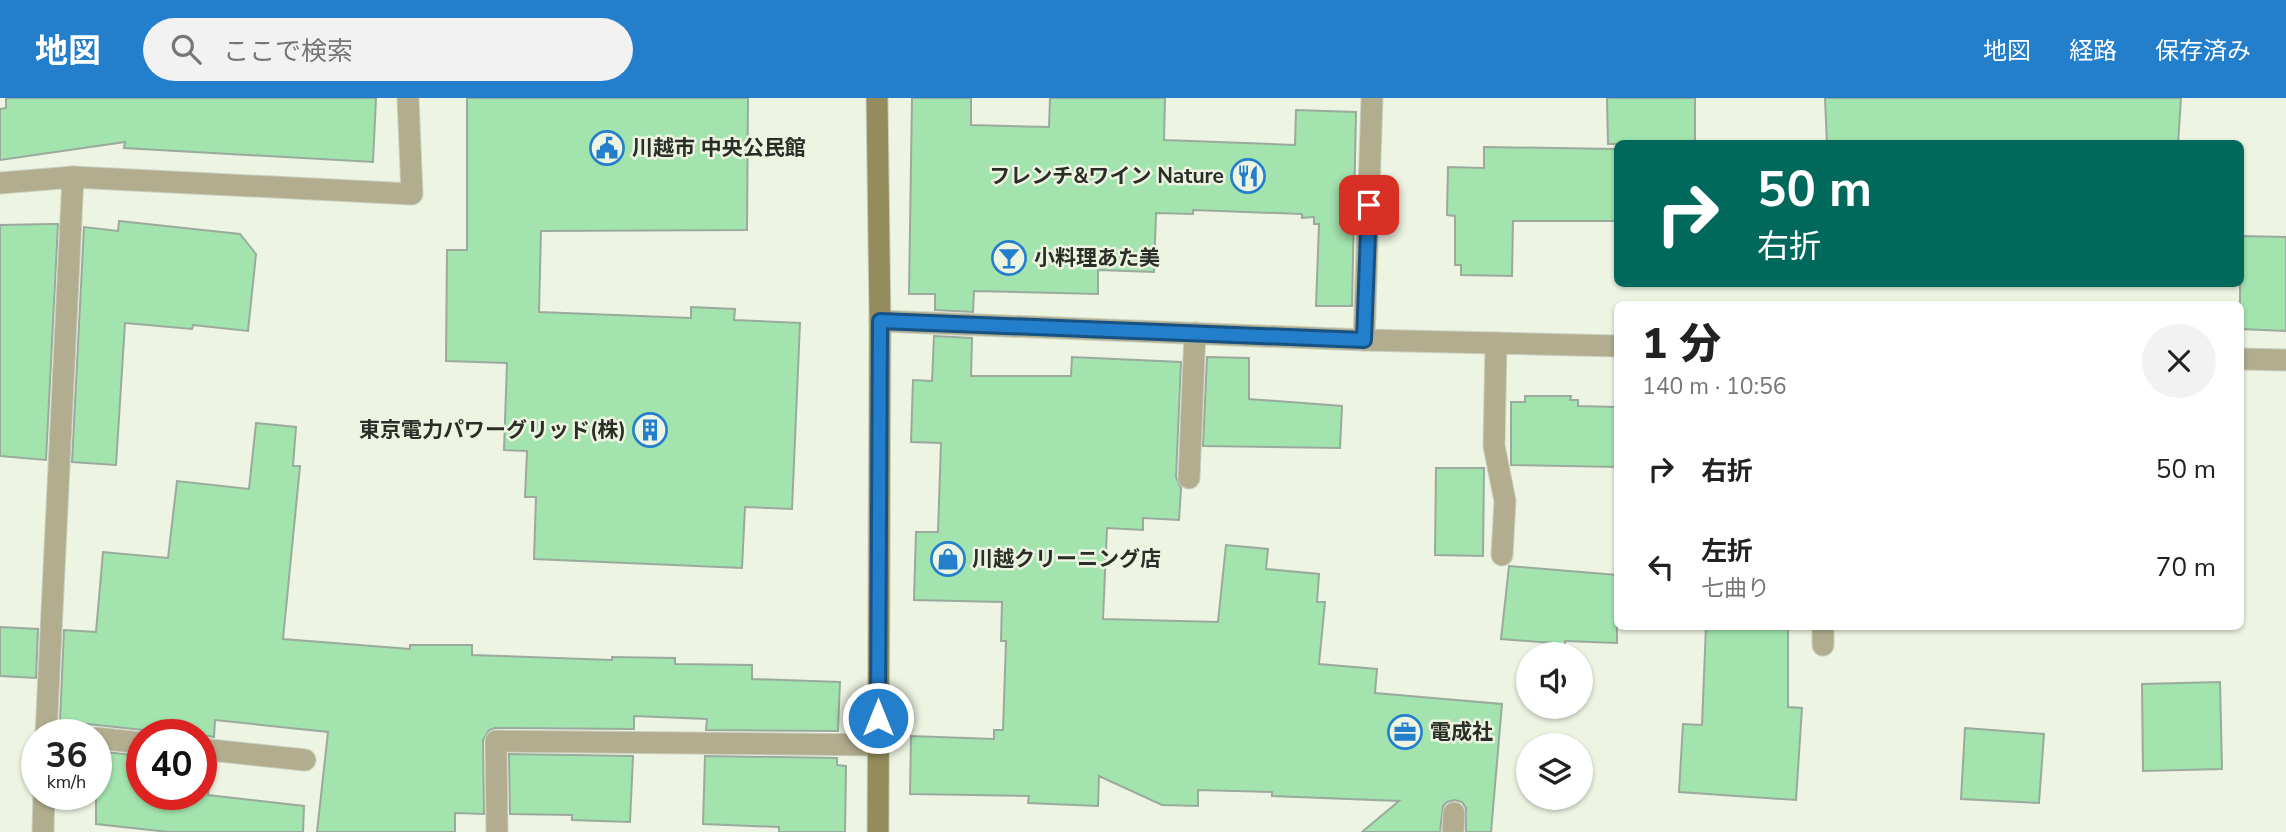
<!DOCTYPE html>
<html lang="ja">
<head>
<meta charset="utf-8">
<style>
	body { margin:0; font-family:"Nunito Sans","Noto Sans JP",sans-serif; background:#f2f2f2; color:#222; height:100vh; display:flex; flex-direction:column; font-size:26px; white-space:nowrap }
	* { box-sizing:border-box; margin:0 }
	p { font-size:23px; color:#767676 }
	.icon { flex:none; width:38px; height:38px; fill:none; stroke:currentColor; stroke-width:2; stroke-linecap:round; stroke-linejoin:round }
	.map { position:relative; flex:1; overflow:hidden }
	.drawer { position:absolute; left:1614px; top:203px; width:630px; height:329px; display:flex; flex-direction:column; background:#fff; border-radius:10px; box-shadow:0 2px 5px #0004 }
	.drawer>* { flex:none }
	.guide { position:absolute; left:1614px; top:42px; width:630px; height:147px; border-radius:10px; box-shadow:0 2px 5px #0004; background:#00695c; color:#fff; overflow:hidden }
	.buttons { position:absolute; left:1516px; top:544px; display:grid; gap:14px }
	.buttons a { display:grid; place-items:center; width:77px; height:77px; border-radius:50%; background:#fff; box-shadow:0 2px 5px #0004; font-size:35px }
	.speed { position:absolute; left:21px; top:621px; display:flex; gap:14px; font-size:35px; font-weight:700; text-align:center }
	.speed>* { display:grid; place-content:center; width:91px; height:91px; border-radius:50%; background:#fff; box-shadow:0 2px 5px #0004; line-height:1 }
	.speed small { font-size:18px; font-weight:400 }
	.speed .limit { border:10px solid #d22; background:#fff; color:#111 }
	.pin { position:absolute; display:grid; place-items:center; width:60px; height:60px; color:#fff; margin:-30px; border-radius:14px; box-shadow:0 4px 10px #0006 }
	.me { position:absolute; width:77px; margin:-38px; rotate:0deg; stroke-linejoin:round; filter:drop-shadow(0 0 5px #0008) }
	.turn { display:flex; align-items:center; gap:24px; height:147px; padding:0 28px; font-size:32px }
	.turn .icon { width:91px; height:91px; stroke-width:2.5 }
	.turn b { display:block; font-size:49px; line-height:60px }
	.round { display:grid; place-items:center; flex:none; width:74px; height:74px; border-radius:37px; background:#f2f2f2 }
	.head { display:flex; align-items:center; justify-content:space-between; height:119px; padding:0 28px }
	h1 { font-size:42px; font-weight:800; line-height:52px }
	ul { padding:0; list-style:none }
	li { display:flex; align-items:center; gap:21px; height:98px; padding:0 28px }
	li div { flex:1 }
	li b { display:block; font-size:26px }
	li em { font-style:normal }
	header { display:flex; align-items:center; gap:42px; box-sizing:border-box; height:98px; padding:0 35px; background:#237ecb; color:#fff }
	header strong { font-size:33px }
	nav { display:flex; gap:38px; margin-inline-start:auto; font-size:24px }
	.search { width:490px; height:63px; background:#f2f2f2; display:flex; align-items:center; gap:18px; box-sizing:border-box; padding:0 24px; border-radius:38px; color:#767676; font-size:26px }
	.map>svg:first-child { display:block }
	.building { fill:#a2e3ae; stroke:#9aaa9d; stroke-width:2 }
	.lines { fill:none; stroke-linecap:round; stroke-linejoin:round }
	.lane-casing { stroke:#cad0c0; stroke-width:23 }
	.street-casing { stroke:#cad0c0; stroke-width:23 }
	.secondary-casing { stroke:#cad0c0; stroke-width:23 }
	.lane { stroke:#b2ad8e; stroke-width:21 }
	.street { stroke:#b2ad8e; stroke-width:21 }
	.secondary { stroke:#948c5c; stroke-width:21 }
	.route-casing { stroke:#175284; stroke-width:18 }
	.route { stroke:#237ecb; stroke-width:12 }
	.labels { text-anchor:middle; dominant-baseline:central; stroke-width:5; stroke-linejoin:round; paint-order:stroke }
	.poi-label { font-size:21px; font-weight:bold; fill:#2b2e27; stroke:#edf4e1; text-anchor:start }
</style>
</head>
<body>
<header>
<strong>地図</strong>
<div class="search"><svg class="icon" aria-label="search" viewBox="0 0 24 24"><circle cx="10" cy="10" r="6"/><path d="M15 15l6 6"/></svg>ここで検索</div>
<nav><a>地図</a><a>経路</a><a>保存済み</a></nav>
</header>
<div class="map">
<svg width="2286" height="734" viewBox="0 0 2286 734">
	<rect width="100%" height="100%" fill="#edf4e1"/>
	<g class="building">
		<polygon points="6,0 376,0 373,64 124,50 125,44 0,62 0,11 6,10"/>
		<polygon points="467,0 748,0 747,132 541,133 539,214 691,220 691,209 735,211 734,222 800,225 792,411 745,409 742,470 534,461 536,399 525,399 527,353 504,352 507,265 446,263 447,152 467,152"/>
		<polygon points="912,0 971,0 971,27 1049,29 1050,0 1165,0 1164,42 1295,47 1296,12 1356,14 1352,208 1316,208 1319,126 1314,126 1314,119 1302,120 1302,116 1193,112 1193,116 1156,115 1154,174 1098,172 1098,196 974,193 973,214 935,212 935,196 909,196"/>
		<polygon points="1607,0 1695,0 1695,46 1608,46"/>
		<polygon points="1825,0 2181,0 2178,46 1827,46"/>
		<polygon points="1484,49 1617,51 1617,123 1513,123 1512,178 1461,177 1461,167 1455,167 1455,118 1447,117 1448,69 1484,70"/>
		<polygon points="119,123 240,136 256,156 248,233 193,227 192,231 125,225 116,367 72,364 84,129 118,133"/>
		<polygon points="51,126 58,126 46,362 0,358 0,127"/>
		<polygon points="2240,138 2286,139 2286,233 2240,231"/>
		<polygon points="934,238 972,240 971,278 1071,278 1072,259 1181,264 1176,379 1181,390 1179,422 1143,420 1143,432 1107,430 1103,521 1218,524 1226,447 1268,451 1266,471 1319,476 1317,504 1325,504 1319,566 1377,571 1375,595 1502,606 1491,734 1466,734 1466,710 1462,704 1455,702 1447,704 1443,708 1440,734 1362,734 1399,703 1272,698 1272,694 1198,692 1198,708 1162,707 1099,678 1098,708 1028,705 1029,698 910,696 911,638 994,641 994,632 1003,632 1006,543 1001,543 1002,504 914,502 916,434 938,434 941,345 911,344 913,282 932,283"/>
		<polygon points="1207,259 1249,260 1249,301 1342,308 1340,350 1203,348"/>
		<polygon points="1525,298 1571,298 1570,302 1578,302 1578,308 1617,309 1617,369 1511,367 1511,304 1525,304"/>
		<polygon points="256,325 296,329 293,368 300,368 283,541 410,551 410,547 472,547 472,557 612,562 612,559 675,560 675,566 752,567 752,581 840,584 838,633 706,632 707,621 634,618 634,631 495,630 489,632 483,642 484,716 455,715 455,734 317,734 328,634 215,622 214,639 201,637 152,637 143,632 60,623 64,532 96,534 103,454 168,460 177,383 249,391"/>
		<polygon points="1436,370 1484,370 1483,458 1435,457"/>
		<polygon points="1509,468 1617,477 1617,545 1565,543 1565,546 1501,541"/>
		<polygon points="1706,528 1788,528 1788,609 1802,610 1796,702 1679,694 1683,626 1702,627"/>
		<polygon points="0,529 38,531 36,580 0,578"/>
		<polygon points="2220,584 2222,671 2143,673 2142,586"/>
		<polygon points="1965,630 2044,636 2039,705 1961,701"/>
		<polygon points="96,653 142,658 142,696 201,696 201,664 211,665 208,697 304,708 303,734 169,734 96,726"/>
		<polygon points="509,656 633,658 630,724 572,722 572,717 510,716"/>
		<polygon points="705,658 837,660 837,667 846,668 845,734 779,734 779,729 703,726"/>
	</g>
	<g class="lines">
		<g class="lane-casing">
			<g id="lane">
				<polyline points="1364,242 1372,0"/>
				<polyline points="1496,245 1494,348 1505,403 1502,457"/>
				<polyline points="1189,380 1195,235"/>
				<polyline points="1823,547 1823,528"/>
				<polyline points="46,635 67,637"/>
				<polyline points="96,640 142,645"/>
				<polyline points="201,651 305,662"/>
				<polyline points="497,734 496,643 878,647"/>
				<polyline points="1453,734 1454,715"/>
			</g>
		</g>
		<g class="street-casing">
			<g id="street">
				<polyline points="0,85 73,79 412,96 408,0"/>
				<polyline points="880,223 1364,242 1617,248"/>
				<polyline points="2240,261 2286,262"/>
				<polyline points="46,637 73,79"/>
				<polyline points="43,734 44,696"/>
			</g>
		</g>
		<g class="secondary-casing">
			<polyline id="secondary" points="877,0 880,223 878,734"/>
		</g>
		<use href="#lane" class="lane"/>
		<use href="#street" class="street"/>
		<use href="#secondary" class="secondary"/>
	</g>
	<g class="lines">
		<g class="route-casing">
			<polyline id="route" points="878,620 880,223 1364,242 1369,107"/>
		</g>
		<use href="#route" class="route"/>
	</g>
	<defs>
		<g id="civic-ring" transform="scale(1.75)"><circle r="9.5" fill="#edf4e1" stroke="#237ecb" stroke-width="1.5"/><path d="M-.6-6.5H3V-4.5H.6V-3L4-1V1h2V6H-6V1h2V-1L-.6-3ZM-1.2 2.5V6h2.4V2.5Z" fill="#237ecb"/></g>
		<g id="restaurant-ring" transform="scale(1.75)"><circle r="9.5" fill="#edf4e1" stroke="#237ecb" stroke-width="1.5"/><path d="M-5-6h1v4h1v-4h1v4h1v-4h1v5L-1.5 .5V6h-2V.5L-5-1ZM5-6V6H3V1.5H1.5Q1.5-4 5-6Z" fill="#237ecb"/></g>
		<g id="bar-ring" transform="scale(1.75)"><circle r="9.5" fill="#edf4e1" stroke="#237ecb" stroke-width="1.5"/><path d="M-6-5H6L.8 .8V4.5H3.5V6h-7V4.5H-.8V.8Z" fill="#237ecb"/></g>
		<g id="building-ring" transform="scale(1.75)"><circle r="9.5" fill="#edf4e1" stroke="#237ecb" stroke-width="1.5"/><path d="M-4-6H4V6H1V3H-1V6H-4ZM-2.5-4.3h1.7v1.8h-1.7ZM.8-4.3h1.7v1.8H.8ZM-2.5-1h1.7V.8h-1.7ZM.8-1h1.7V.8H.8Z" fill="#237ecb"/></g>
		<g id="shop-ring" transform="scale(1.75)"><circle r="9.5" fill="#edf4e1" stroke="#237ecb" stroke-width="1.5"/><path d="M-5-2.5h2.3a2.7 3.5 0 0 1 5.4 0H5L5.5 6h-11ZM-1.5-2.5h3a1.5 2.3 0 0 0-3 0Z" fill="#237ecb"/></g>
		<g id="office-ring" transform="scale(1.75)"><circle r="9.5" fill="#edf4e1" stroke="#237ecb" stroke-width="1.5"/><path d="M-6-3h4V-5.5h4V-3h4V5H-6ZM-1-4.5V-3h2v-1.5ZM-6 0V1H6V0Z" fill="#237ecb"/></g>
	</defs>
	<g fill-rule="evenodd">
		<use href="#civic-ring" x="607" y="50"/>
		<use href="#restaurant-ring" x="1248" y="78"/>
		<use href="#bar-ring" x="1009" y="160"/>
		<use href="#building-ring" x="650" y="332"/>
		<use href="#shop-ring" x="948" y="461"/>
		<use href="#office-ring" x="1405" y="634"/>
	</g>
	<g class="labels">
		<g class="poi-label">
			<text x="632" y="50">川越市 中央公民館</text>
			<text x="1224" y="78" text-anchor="end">フレンチ&amp;ワイン Nature</text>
			<text x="1034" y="160">小料理あた美</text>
			<text x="626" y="332" text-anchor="end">東京電力パワーグリッド(株)</text>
			<text x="972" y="461">川越クリーニング店</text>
			<text x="1430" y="634">電成社</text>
		</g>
	</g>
</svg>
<div class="buttons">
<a><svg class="icon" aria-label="sound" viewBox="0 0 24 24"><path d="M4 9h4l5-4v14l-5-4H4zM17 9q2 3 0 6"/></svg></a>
<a><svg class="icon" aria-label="layers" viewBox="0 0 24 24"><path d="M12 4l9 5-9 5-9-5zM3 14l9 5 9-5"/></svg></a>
</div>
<div class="speed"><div>36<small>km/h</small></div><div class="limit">40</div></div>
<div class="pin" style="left:1369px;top:107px;background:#d93025"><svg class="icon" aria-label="arrive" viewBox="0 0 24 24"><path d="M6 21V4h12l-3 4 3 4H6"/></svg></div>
<svg class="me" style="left:878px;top:620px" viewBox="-20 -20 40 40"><circle r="17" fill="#237ecb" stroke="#fff" stroke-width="3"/><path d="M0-11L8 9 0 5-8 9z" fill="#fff"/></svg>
<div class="guide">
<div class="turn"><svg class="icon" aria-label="right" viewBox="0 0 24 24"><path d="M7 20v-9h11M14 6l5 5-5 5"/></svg><div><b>50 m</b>右折</div></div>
</div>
<section class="drawer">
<div class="head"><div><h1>1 分</h1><p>140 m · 10:56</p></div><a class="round"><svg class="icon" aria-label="close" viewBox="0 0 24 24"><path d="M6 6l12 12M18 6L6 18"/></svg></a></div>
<ul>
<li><svg class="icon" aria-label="right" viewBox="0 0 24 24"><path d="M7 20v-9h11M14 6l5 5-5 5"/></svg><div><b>右折</b></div><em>50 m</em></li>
<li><svg class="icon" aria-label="left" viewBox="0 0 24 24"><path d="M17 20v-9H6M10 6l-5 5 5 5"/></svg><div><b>左折</b><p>七曲り</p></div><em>70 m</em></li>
</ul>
</section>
</div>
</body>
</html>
